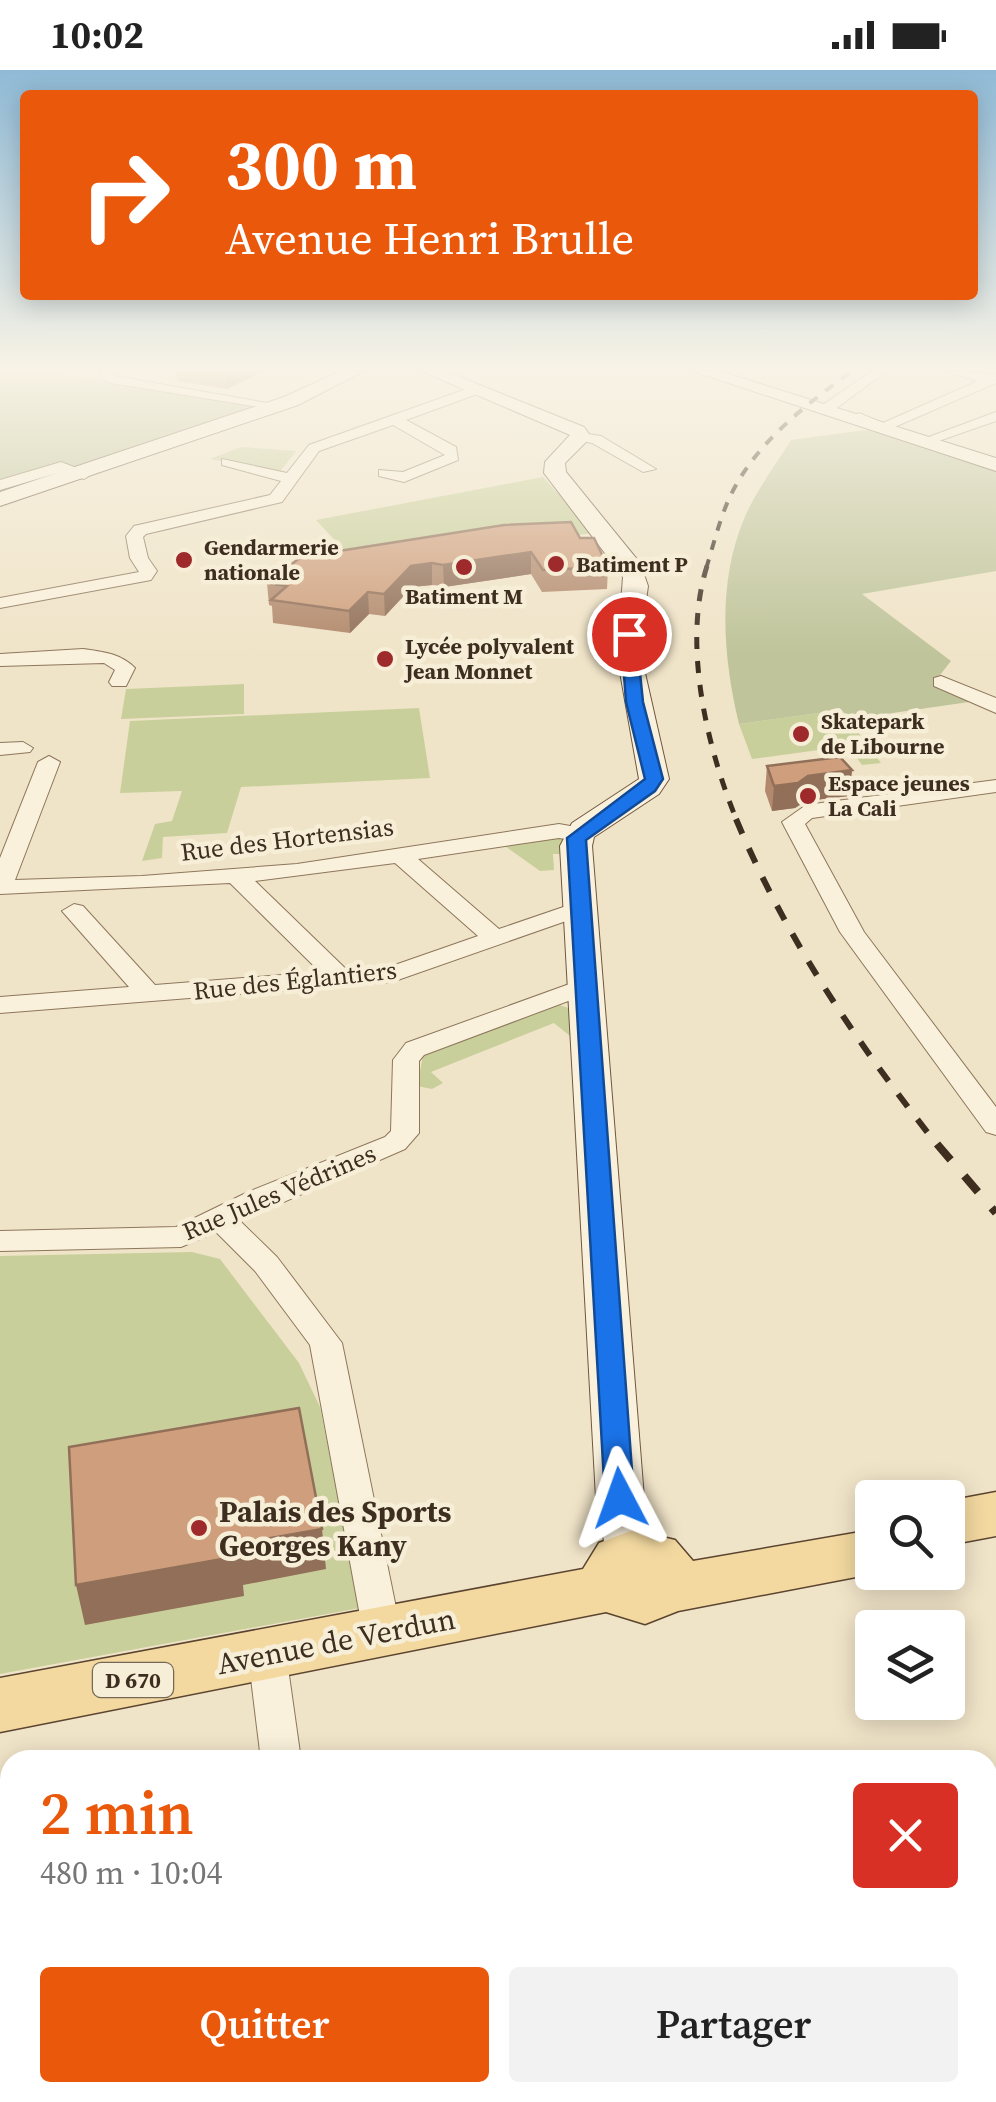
<!DOCTYPE html>
<html lang="fr">
<head>
<meta charset="utf-8">
<style>
	body { margin:0; font-family:"Source Serif 4",serif; background:#f2f2f2; color:#222; height:100vh; display:flex; flex-direction:column; font-size:38px; white-space:nowrap }
	* { box-sizing:border-box; margin:0 }
	p { font-size:32px; color:#767676 }
	.icon { flex:none; width:55px; height:55px; fill:none; stroke:currentColor; stroke-width:2; stroke-linecap:round; stroke-linejoin:round }
	.map { position:relative; flex:1; overflow:hidden }
	.sheet { position:absolute; left:0px; top:1680px; width:998px; height:352px; display:flex; flex-direction:column; background:#fff; border-radius:30px 30px 0 0; box-shadow:0 5px 25px #0003 }
	.sheet>* { flex:none }
	.hud { position:absolute; left:20px; top:20px; width:958px; height:210px; border-radius:10px; box-shadow:0 5px 25px #0003; background:#ea580c; color:#fff; overflow:hidden }
	.controls { position:absolute; left:855px; top:1410px; display:grid; gap:20px }
	.controls a { display:grid; place-items:center; width:110px; height:110px; border-radius:10px; background:#fff; box-shadow:0 5px 25px #0003; font-size:50px }
	.pin { position:absolute; display:grid; place-items:center; width:85px; height:85px; color:#fff; margin:-42px; border:5px solid #fff; border-radius:50%; box-shadow:0 2px 10px #0007 }
	.me { position:absolute; width:110px; margin:-55px; rotate:356deg; stroke-linejoin:round; filter:drop-shadow(0 0 8px #0008) }
	.turn { display:flex; align-items:center; gap:35px; height:210px; padding:0 40px; font-size:45px }
	.turn .icon { width:130px; height:130px; stroke-width:2.5 }
	.turn b { display:block; font-size:70px; line-height:85px }
	.round { display:grid; place-items:center; flex:none; width:105px; height:105px; border-radius:10px; background:#f2f2f2 }
	.head { display:flex; align-items:center; justify-content:space-between; height:170px; padding:0 40px }
	h1 { font-size:60px; font-weight:600; line-height:75px; color:#ea580c }
	.button { display:flex; gap:20px; margin-top:auto; padding:20px 40px }
	.button a { flex:1; height:115px; border-radius:10px; background:#ea580c; color:#fff; font-size:40px; font-weight:600; line-height:115px; text-align:center }
	.button a+a { background:#f2f2f2; color:#222 }
	.status { display:flex; justify-content:space-between; align-items:center; height:70px; padding:0 50px; background:#fff; direction:ltr }
	.status svg { height:28px; fill:currentColor }
	.map>svg:first-child { display:block }
	.farmland { fill:#e6deb5 }
	.green { fill:#c9cf9b }
	.cemetery { fill:#bfc49a }
	.lines { fill:none; stroke-linecap:round; stroke-linejoin:round }
	.street-casing { stroke:#8d765c; stroke-width:2 }
	.secondary-casing { stroke:#6f573f; stroke-width:2 }
	.primary-casing { stroke:#5b4430; stroke-width:3 }
	.street { fill:#faf1dc; fill-rule:evenodd }
	.secondary { fill:#faf1dc; fill-rule:evenodd }
	.primary { fill:#f3d9a0; fill-rule:evenodd }
	.rail-far3 { stroke:#3d2e20; stroke-width:4; stroke-dasharray:10 10; stroke-linecap:butt }
	.rail-far2 { stroke:#3d2e20; stroke-width:5; stroke-dasharray:12 12; stroke-linecap:butt }
	.rail-far1 { stroke:#3d2e20; stroke-width:6; stroke-dasharray:16 16; stroke-linecap:butt }
	.rail { stroke:#3d2e20; stroke-width:8; stroke-dasharray:21 21; stroke-linecap:butt }
	.wall { fill:#b2896c }
	.shaded-wall { fill:#916f58 }
	.building { fill:#cf9f7d; stroke:#916f58; stroke-width:2.5 }
	.route { fill:#1a73e8; stroke:#114b97; stroke-width:2.5 }
	.poi-dot { fill:#9e2a2b; stroke:#f7eed8; stroke-width:4 }
	.labels { text-anchor:middle; dominant-baseline:central; stroke-width:9; stroke-linejoin:round; paint-order:stroke }
	.far-poi-label { font-size:22px; font-weight:bold; fill:#3d2e20; stroke:#f7eed8; text-anchor:start }
	.shield { fill:#f7eed8; stroke:#756857; stroke-width:2.5 }
	.shield-label { font-size:22px; font-weight:bold; fill:#3d2e20 }
	.street-label { font-size:25px; fill:#3d2e20; stroke:#f7eed8 }
	.near-poi-label { font-size:30px; font-weight:bold; fill:#3d2e20; stroke:#f7eed8; text-anchor:start }
	.near-street-label { font-size:30px; fill:#3d2e20; stroke:#f7eed8 }
</style>
</head>
<body>
<div class="status"><b>10:02</b><svg viewBox="0 0 49 12"><path d="M0 12V9h3v3zM5 12V6h3v6zM10 12V3h3v9zM15 12V0h3v12zM26 1h20v11H26zM47 4h2v5h-2z"/></svg></div>
<div class="map">
<svg width="996" height="2032" viewBox="0 0 996 2032">
	<rect width="100%" height="100%" fill="#f0e4c8"/>
	<polygon class="farmland" points="723,301 834,301 800,325"/>
	<g class="green">
		<polygon points="241,377 296,381 279,403 210,389"/>
		<polygon points="543,407 594,463 356,493 316,450"/>
		<polygon points="244,614 244,644 121,649 126,619"/>
		<polygon points="419,638 430,708 241,717 227,763 163,767 162,788 142,791 155,754 172,751 182,721 120,723 130,651"/>
		<polygon points="841,640 881,693 862,695 848,676 752,689 739,654"/>
		<polygon points="556,768 564,769 564,784 553,784 554,800 540,801 505,776"/>
		<polygon points="557,934 571,939 575,963 570,966 554,953 431,1002 443,1013 432,1019 417,1016 423,986"/>
		<polygon points="192,1182 220,1189 299,1293 320,1337 360,1538 0,1604 0,1186"/>
	</g>
	<g class="cemetery">
		<polygon points="0,301 40,301 262,336 79,399 48,396 0,409"/>
		<path d="M873,359L996,400V501L862,524L951,591L933,614L976,631L851,649L841,640L739,654C723,588 717,513 744,449C755,422 775,396 791,370Z"/>
	</g>
	<g class="lines">
		<g class="street-casing">
			<g id="street">
				<polygon points="101,301 119,301 115,306 284,336 277,340 111,313 101,307"/>
				<polygon points="872,301 887,301 834,340 824,340 824,334"/>
				<polygon points="945,301 996,304 996,313 883,362 852,347 859,343 883,353 978,311"/>
				<polygon points="475,316 482,320 480,323 406,350 456,377 458,390 404,412 379,406 379,400 403,402 445,385 393,355 319,381 282,432 146,464 143,467 148,488 157,501 151,510 0,538 0,528 139,502 130,488 126,466 134,456 270,425 281,411 222,395 222,389 287,403 309,375"/>
				<polygon points="996,342 996,351 930,374 918,371"/>
				<polygon points="581,363 601,366 656,399 643,402 592,373 576,370 574,367"/>
				<polygon points="61,392 92,404 84,409 61,402 0,420 0,410"/>
				<path d="M83,579C103,582 120,583 135,598L126,616H112L109,612L115,600L104,593L0,596V584Z"/>
				<polygon points="941,606 996,628 996,643 934,616 934,608"/>
				<polygon points="23,672 33,678 30,682 0,685 0,673"/>
				<path d="M49,686L60,692L15,810L142,806L297,794L559,754L587,759L590,764L579,771L559,768L418,789L499,859L581,831L593,838L589,843L392,912L0,943V927L129,917L62,841L74,834L83,836L155,915L320,902L230,813L0,824V788L38,692ZM395,793L478,866L389,897L347,900L255,811Z"/>
				<polygon points="996,710 996,722 812,748 805,754 864,862 996,1037 996,1065 986,1062 840,862 782,752 806,735"/>
				<polygon points="586,908 595,911 599,916 595,921 424,985 419,991 419,1063 405,1079 240,1151 277,1187 342,1273 401,1562 396,1573 382,1578 368,1573 363,1562 310,1275 255,1201 216,1162 181,1177 0,1181 0,1161 176,1157 248,1122 385,1067 391,1061 393,990 406,973"/>
				<polygon points="267,1568 281,1572 286,1584 301,1690 261,1690 248,1584 253,1572"/>
				<polygon points="996,1919 996,1965 988,1967 988,1921"/>
				<rect x="0" y="1938" width="10" height="46"/>
				<rect x="44" y="2022" width="48" height="10"/>
				<polygon points="297,2022 345,2022 346,2032 298,2032"/>
				<polygon points="766,2022 814,2022 815,2032 767,2032"/>
			</g>
		</g>
		<g class="secondary-casing">
			<g id="secondary">
				<polygon points="341,301 364,301 298,335 0,436 0,422 284,327"/>
				<polygon points="421,301 445,301 584,357 591,367 565,393 566,402 640,493 648,516 642,558 645,603 669,709 659,724 594,767 592,776 644,1428 656,1482 649,1496 631,1502 613,1496 606,1482 596,1428 560,776 572,753 639,709 617,585 623,507 544,403 545,392 570,365"/>
				<polygon points="692,301 719,301 996,388 996,401"/>
			</g>
		</g>
		<g class="primary-casing">
			<g id="primary">
				<polygon points="996,1422 996,1466 948,1475 948,1431"/>
				<polygon points="633,1460 675,1470 693,1491 872,1460 872,1502 882,1502 678,1541 645,1554 606,1542 0,1662 0,1608 583,1499 599,1473"/>
			</g>
		</g>
		<use href="#street" class="street"/>
		<use href="#secondary" class="secondary"/>
		<use href="#primary" class="primary"/>
		<path class="rail-far3" d="M706,499C713,476 719,452 728,431C752,376 805,335 852,301"/>
		<path class="rail-far2" d="M707,496C682,574 707,678 737,751"/>
		<path class="rail-far1" d="M736,749C786,869 858,975 939,1077"/>
		<polyline class="rail" points="937,1074 996,1143"/>
	</g>
	<g class="wall">
		<polygon points="176,301 263,301 227,319 177,311"/>
		<polygon points="580,468 608,497 607,519 542,522 531,504 444,517 432,515 412,517 385,546 369,544 350,563 273,553 272,536 269,535 267,513"/>
		<polygon points="767,696 852,700 849,726 806,731 795,738 772,741 765,721"/>
	</g>
	<g class="shaded-wall">
		<polygon points="225,301 263,301 227,319"/>
		<polygon points="531,482 531,504 444,517 443,495"/>
		<polygon points="432,493 432,515 412,517 385,546 384,524 411,496"/>
		<polygon points="368,522 369,544 350,563 349,541"/>
		<polygon points="852,700 849,726 806,731 795,738 772,741 774,716 808,706"/>
		<polygon points="322,1459 326,1499 243,1515 244,1526 85,1555 76,1515 238,1474"/>
	</g>
	<g class="building">
		<polygon points="571,452 580,468 594,468 608,497 543,500 531,482 443,495 432,493 411,496 384,524 368,522 349,541 271,530 287,516 267,513 301,487 504,455"/>
		<polygon points="840,687 852,700 808,706 798,713 774,716 767,696"/>
		<polygon points="299,1338 322,1459 238,1474 239,1486 76,1515 69,1377"/>
	</g>
	<linearGradient id="sky" x2="0" y2="1"><stop stop-color="#8fbad6"/><stop offset="0.51" stop-color="#f8f3e6"/><stop offset="1" stop-color="#f8f3e6" stop-opacity="0"/></linearGradient>
	<rect width="996" height="585" fill="url(#sky)"/>
	<polygon class="route" points="629,560 636,564 643,632 663,709 655,721 586,770 634,1428 630,1436 620,1439 609,1436 605,1428 567,768 645,709 626,632 621,564"/>
	<g class="poi-dot">
		<circle cx="184" cy="490" r="10"/>
		<circle cx="556" cy="494" r="10"/>
		<circle cx="464" cy="497" r="10"/>
		<circle cx="385" cy="589" r="10"/>
		<circle cx="801" cy="664" r="10"/>
		<circle cx="808" cy="726" r="10"/>
		<circle cx="199" cy="1458" r="10"/>
	</g>
	<g class="labels">
		<g class="far-poi-label">
			<text x="204" y="477">Gendarmerie<tspan x="204" dy="25">nationale</tspan></text>
			<text x="576" y="494">Batiment P</text>
			<text x="464" y="526" text-anchor="middle">Batiment M</text>
			<text x="405" y="576">Lycée polyvalent<tspan x="405" dy="25">Jean Monnet</tspan></text>
			<text x="821" y="651">Skatepark<tspan x="821" dy="25">de Libourne</tspan></text>
			<text x="828" y="713">Espace jeunes<tspan x="828" dy="25">La Cali</tspan></text>
		</g>
		<rect class="shield" x="93" y="1593" width="80" height="34" rx="8"/>
		<g class="shield-label">
			<text x="133" y="1610">D 670</text>
		</g>
		<g class="street-label">
			<text transform="translate(287 769) rotate(-7)">Rue des Hortensias</text>
			<text transform="translate(295 910) rotate(-6)">Rue des Églantiers</text>
			<text transform="translate(279 1122) rotate(-23)">Rue Jules Védrines</text>
		</g>
		<g class="near-poi-label">
			<text x="219" y="1441">Palais des Sports<tspan x="219" dy="34">Georges Kany</tspan></text>
		</g>
		<g class="near-street-label">
			<text transform="translate(336 1571) rotate(-11)">Avenue de Verdun</text>
		</g>
	</g>
</svg>
<div class="controls">
<a><svg class="icon" aria-label="search" viewBox="0 0 24 24"><circle cx="10" cy="10" r="6"/><path d="M15 15l6 6"/></svg></a>
<a><svg class="icon" aria-label="layers" viewBox="0 0 24 24"><path d="M12 4l9 5-9 5-9-5zM3 14l9 5 9-5"/></svg></a>
</div>
<div class="pin" style="left:629px;top:564px;background:#d93025"><svg class="icon" aria-label="arrive" viewBox="0 0 24 24"><path d="M6 21V4h12l-3 4 3 4H6"/></svg></div>
<svg class="me" style="left:620px;top:1428px" viewBox="-20 -20 40 40"><path d="M0-17L14 15 0 8-14 15z" fill="#1a73e8" stroke="#fff" stroke-width="4"/></svg>
<div class="hud">
<div class="turn"><svg class="icon" aria-label="right" viewBox="0 0 24 24"><path d="M7 20v-9h11M14 6l5 5-5 5"/></svg><div><b>300 m</b>Avenue Henri Brulle</div></div>
</div>
<section class="sheet">
<div class="head"><div><h1>2 min</h1><p>480 m · 10:04</p></div><a class="round" style="background:#d93025;color:#fff"><svg class="icon" aria-label="close" viewBox="0 0 24 24"><path d="M6 6l12 12M18 6L6 18"/></svg></a></div>
<div class="button"><a>Quitter</a><a>Partager</a></div>
</section>
</div>
</body>
</html>
